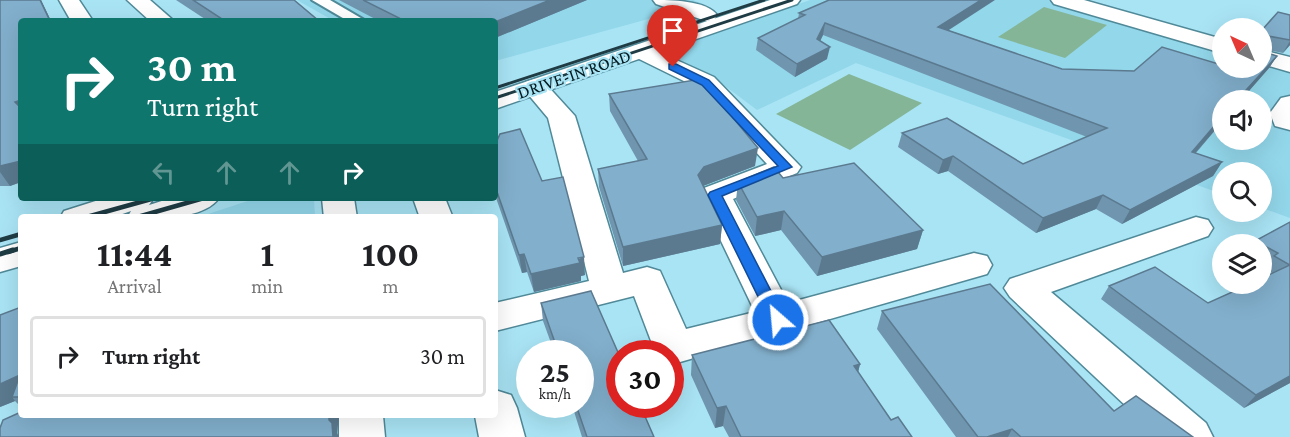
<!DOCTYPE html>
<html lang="en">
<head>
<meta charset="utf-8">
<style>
	body { margin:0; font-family:"Crimson Pro",serif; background:#f6f6f6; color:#202124; height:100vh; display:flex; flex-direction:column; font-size:22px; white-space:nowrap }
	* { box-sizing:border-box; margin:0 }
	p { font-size:20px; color:#757577 }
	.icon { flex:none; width:33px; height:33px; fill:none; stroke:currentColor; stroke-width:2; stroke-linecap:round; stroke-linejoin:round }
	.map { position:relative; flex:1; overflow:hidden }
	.side { position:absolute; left:18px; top:214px; width:480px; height:204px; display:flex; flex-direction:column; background:#fff; border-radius:6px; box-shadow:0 6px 24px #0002 }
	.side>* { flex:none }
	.hud { position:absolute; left:18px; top:18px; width:480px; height:183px; border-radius:6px; box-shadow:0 6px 24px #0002; background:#0f766e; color:#fff; overflow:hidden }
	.needle { width:39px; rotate:316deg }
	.tools { position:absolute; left:1212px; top:18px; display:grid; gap:12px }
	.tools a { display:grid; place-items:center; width:60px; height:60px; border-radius:50%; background:#fff; box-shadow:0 6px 24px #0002; font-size:30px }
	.speed { position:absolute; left:516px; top:340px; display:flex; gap:12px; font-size:30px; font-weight:700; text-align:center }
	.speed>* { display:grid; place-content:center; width:78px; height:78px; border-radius:50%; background:#fff; box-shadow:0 6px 24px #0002; line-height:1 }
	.speed small { font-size:15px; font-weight:400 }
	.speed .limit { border:9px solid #d22; background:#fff; color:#111 }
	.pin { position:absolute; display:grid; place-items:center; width:51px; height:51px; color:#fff; margin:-62px -26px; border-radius:50% 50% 50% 0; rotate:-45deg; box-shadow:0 0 6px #0007 }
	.pin .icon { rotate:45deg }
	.me { position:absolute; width:66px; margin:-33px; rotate:333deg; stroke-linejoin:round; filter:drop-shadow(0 0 4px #0008) }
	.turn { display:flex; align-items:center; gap:21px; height:126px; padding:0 30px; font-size:27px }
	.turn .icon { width:78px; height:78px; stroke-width:2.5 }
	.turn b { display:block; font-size:42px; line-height:51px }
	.lanes { display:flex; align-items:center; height:57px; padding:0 30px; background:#0003; justify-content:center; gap:30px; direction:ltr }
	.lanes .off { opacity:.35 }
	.eta { display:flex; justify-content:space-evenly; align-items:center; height:102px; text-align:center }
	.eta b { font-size:36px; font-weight:700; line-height:42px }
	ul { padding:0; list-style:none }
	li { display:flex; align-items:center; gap:18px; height:81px; margin:0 12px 9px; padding:0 18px; border:3px solid #e0e0e0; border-radius:6px }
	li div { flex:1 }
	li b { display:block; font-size:22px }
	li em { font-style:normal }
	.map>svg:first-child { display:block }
	.built { fill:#93d7eb; fill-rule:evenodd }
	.green { fill:#84b597 }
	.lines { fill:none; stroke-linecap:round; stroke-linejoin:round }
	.service-casing { stroke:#508998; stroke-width:4 }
	.minor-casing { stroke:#508998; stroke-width:3 }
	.tertiary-casing { stroke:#508998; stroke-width:3 }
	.secondary-casing { stroke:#508998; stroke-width:3 }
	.service { fill:#fff; fill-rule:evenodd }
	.minor { fill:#fff; fill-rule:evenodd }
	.tertiary { fill:#fff; fill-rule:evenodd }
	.secondary { fill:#fff; fill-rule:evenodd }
	.rail-far2 { stroke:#1f3c44; stroke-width:3 }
	.rail-far1 { stroke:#1f3c44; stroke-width:4.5 }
	.rail { stroke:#1f3c44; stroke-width:5 }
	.wall { fill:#7096af }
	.shaded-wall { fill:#5b7a8f }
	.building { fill:#82afcc; stroke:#5b7a8f; stroke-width:1.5 }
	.route { fill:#1a73e8; stroke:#114b97; stroke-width:1.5 }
	.labels { text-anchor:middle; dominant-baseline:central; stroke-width:4.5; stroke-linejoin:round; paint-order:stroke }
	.far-street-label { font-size:18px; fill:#02191f; stroke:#a9e4f5 }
</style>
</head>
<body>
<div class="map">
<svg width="1290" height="437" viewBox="0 0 1290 437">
	<rect width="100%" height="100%" fill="#a9e4f5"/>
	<g class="built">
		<polygon points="297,0 693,0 703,4 495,61 495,21 334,21"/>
		<path d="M810,0H1048L1222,51V68H1262V62L1290,70V218L1262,208V172H1222V194L856,63L757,110L717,80L661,52ZM1222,100H1262V140H1222Z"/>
		<polygon points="257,198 314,198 315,217 199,217"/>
	</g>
	<g class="green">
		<polygon points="1044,7 1107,25 1065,58 998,37"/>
		<polygon points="849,74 922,103 850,150 776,114"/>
	</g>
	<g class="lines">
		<g class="service-casing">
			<polygon id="service" points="312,0 330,0 366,21 348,21"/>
		</g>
		<g class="minor-casing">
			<g id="minor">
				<polygon points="59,0 79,0 93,21 71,21"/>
				<polygon points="127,0 150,0 174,21 150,21"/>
				<path d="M653,0C670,0 706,0 717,15L714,20L706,21L656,4Z"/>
				<polygon points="641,44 714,77 801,167 797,173 733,199 788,303 974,253 987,256 992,265 987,274 673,364 670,363 670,354 656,354 634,296 495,331 495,303 589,281 548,118 522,87 526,82 535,79 544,82 575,116 623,273 647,267 660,271 686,329 755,312 699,195 704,188 767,164 696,87 633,56 629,51 633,46"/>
				<polygon points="1290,96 1290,130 1275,126 1270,113 1281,98"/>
				<polygon points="1196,217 1208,220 1213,228 1208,236 1051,292 1206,423 1213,437 1159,437 1010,297 1004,288 1010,279"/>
			</g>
		</g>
		<g class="tertiary-casing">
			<g id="tertiary">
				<polygon points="1051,0 1084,0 1222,39 1222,53 1054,4"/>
				<polygon points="1262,50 1290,57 1290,72 1262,64"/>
			</g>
		</g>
		<g class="secondary-casing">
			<g id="secondary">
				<polygon points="770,0 800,0 797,4 495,109 495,92"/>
				<path d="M105,198H154L149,205L143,207L171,198H219C203,221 152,218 127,218L131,211L111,218H60L64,211Z"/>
				<polygon points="322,198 354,198 357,218 324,218"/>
				<polygon points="413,198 445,198 453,218 420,218"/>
				<polygon points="21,242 21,266 0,272 0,248"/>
				<polygon points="495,390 511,395 517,408 525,437 479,437 475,416 495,416"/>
				<polygon points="339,416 383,416 385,437 339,437"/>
			</g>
		</g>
		<use href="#service" class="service"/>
		<use href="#minor" class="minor"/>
		<use href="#tertiary" class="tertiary"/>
		<use href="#secondary" class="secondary"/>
		<g class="rail-far2">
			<polyline points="495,88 764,0"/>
			<polyline points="495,98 792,0"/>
		</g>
		<g class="rail-far1">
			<polyline points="83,218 155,198"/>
			<polyline points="134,218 204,198"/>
			<polyline points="0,240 21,234"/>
			<polyline points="8,252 21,248"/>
		</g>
		<polyline class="rail" points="0,254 13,250"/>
	</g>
	<g class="wall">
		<polygon points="0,0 41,0 51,21 21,21 21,182 10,186 0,186"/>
		<polygon points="176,0 294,0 319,21 208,21"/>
		<polygon points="339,0 587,0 495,38 495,21 379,21"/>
		<polygon points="799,13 948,30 1062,69 1134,71 1222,68 1262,68 1262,30 1290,15 1290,45 1283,53 1268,50 1268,53 1277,56 1269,68 1241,100 1222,100 1222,122 1196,153 1222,162 1213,176 1122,224 1096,209 1036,233 948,171 938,174 898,147 902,133 1023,164 1087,137 823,35 820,41 827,59 795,77 756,50 758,38 798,19"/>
		<polygon points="609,94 755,166 703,186 722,225 720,244 623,266 599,187 598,169 638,161 610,111"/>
		<polygon points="495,145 585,275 581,276 581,281 534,292 527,272 522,273 495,195"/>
		<polygon points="783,178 923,230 917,249 817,276 781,230 755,236 736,200 738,182"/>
		<polygon points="1290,222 1290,383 1244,408 1101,299 1109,286 1208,303 1272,273 1264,269 1267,265 1262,262 1262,244 1253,244 1255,241"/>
		<polygon points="541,303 654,437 582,437 572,405 580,405 580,354 555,354 543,321"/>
		<polygon points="21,307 21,407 15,401 0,407"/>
		<polygon points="882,311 1114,411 1193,437 956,437 877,329"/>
		<polygon points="692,355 860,364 858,373 891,420 912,437 729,437 723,426 715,428 691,375"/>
	</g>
	<g class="shaded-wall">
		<polygon points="40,0 41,0 51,21 50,21"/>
		<polygon points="550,0 587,0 495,38 495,22"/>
		<polygon points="981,0 995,0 935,39 938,27"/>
		<polygon points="825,23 823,35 815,52 817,39"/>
		<polygon points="1290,41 1290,45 1283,53"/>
		<polygon points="830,47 827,59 795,77 797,64"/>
		<polygon points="1277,56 1269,68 1241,100 1237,100"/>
		<polygon points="21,100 21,112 15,102"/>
		<polygon points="1222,117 1222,122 1184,166 1192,152"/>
		<polygon points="758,148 755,166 703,186 698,175 704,167"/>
		<polygon points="953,156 948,171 938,174 943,160"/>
		<polygon points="21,161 21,182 10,186 0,172 0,166"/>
		<polygon points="1222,162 1213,176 1122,224 1130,210"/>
		<polygon points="1103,195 1096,209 1036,233 1043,218"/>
		<polygon points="784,211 781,230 755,236 757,217"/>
		<polygon points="722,225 720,244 623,266 623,247"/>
		<polygon points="923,230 917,249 817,276 822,257"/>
		<polygon points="524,254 527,272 522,273 519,255"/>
		<polygon points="584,257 585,275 581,276 581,281 534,292 531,274"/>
		<polygon points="860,364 855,384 854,366"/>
		<polygon points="20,375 12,397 15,401 0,407 0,384"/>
		<polygon points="1290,376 1290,383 1244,408 1256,395"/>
		<polygon points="726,406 723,426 715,428 717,408"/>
		<polygon points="329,416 339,416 337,433 339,437 333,437 329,420"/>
		<polygon points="1012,429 1008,437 987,437"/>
	</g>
	<g class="building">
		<polygon points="0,0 40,0 50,21 21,21 21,100 15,102 21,108 21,161 0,166"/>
		<polygon points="193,0 294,0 319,21 225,21"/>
		<polygon points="363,0 550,0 495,22 495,21 405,21"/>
		<polygon points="829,0 981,0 938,27 1062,69 1134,71 1162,47 1222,65 1222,68 1262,68 1262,30 1278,12 1290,15 1290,40 1268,36 1268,53 1277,56 1237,100 1222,100 1222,117 1192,152 1222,162 1130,210 1103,195 1043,218 953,156 943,160 902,133 947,118 1023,164 1107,128 825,23 817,39 830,47 797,64 758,38 805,15 799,13"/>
		<polygon points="701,79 758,148 704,167 698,175 722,225 623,247 598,169 647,159 609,94"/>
		<polygon points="520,129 542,181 563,177 584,257 578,258 580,263 531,274 524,254 519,255 495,186 495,145 500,134"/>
		<polygon points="854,163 923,230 822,257 784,211 757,217 738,182 774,167 783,178"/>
		<polygon points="1290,222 1290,376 1256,395 1109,286 1155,267 1208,303 1250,284 1262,284 1262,278 1290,265 1274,256 1278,253 1255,241"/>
		<polygon points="990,284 1114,411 1136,396 1193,437 1021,437 1012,429 987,437 978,437 882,311"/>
		<polygon points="591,291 620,357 620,405 640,405 654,437 587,437 576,405 580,405 580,354 559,354 541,303"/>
		<polygon points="21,307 21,397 12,397 20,375 0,384 0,315"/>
		<polygon points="829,320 860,364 854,366 891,420 898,417 912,437 741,437 726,406 717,408 692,355"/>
		<polygon points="21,412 21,416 329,416 329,420 332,423 333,437 0,437 0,428 3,420"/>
	</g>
	<polygon class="route" points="669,64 676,64 709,80 792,167 722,196 786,320 783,325 772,325 708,195 710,192 778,166 702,85 669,69"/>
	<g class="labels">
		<g class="far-street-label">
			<text transform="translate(574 74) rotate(-19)">DRIVE-IN ROAD</text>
		</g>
	</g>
</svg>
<div class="tools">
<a><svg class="needle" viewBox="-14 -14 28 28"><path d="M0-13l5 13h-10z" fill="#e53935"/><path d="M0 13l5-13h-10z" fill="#757577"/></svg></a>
<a><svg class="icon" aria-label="sound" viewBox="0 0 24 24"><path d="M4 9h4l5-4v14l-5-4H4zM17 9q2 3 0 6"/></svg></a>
<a><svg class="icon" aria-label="search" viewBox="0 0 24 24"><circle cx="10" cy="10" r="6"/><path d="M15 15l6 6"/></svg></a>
<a><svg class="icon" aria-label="layers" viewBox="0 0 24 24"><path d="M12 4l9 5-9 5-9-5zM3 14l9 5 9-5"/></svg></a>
</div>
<div class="speed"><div>25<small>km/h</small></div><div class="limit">30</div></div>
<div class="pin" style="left:673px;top:67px;background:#d93025"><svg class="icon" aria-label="arrive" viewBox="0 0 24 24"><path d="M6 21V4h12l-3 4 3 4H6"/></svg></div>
<svg class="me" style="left:778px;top:320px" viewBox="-20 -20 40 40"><circle r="17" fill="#1a73e8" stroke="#fff" stroke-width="3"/><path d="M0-11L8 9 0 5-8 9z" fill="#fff"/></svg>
<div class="hud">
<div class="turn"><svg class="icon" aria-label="right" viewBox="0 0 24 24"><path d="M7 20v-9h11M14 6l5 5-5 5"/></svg><div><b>30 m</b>Turn right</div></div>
<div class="lanes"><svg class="icon off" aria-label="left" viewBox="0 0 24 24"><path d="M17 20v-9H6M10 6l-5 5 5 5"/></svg><svg class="icon off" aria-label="ahead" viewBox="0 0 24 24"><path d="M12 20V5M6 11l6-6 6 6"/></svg><svg class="icon off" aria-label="ahead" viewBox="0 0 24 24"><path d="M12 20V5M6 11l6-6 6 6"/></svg><svg class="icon" aria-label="right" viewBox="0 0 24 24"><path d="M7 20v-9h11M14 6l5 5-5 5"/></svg></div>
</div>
<section class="side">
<div class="eta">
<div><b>11:44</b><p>Arrival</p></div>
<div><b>1</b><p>min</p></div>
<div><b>100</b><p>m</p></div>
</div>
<ul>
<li><svg class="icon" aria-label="right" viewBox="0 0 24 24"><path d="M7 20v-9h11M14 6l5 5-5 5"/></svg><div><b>Turn right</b></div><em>30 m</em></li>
</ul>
</section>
</div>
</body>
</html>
